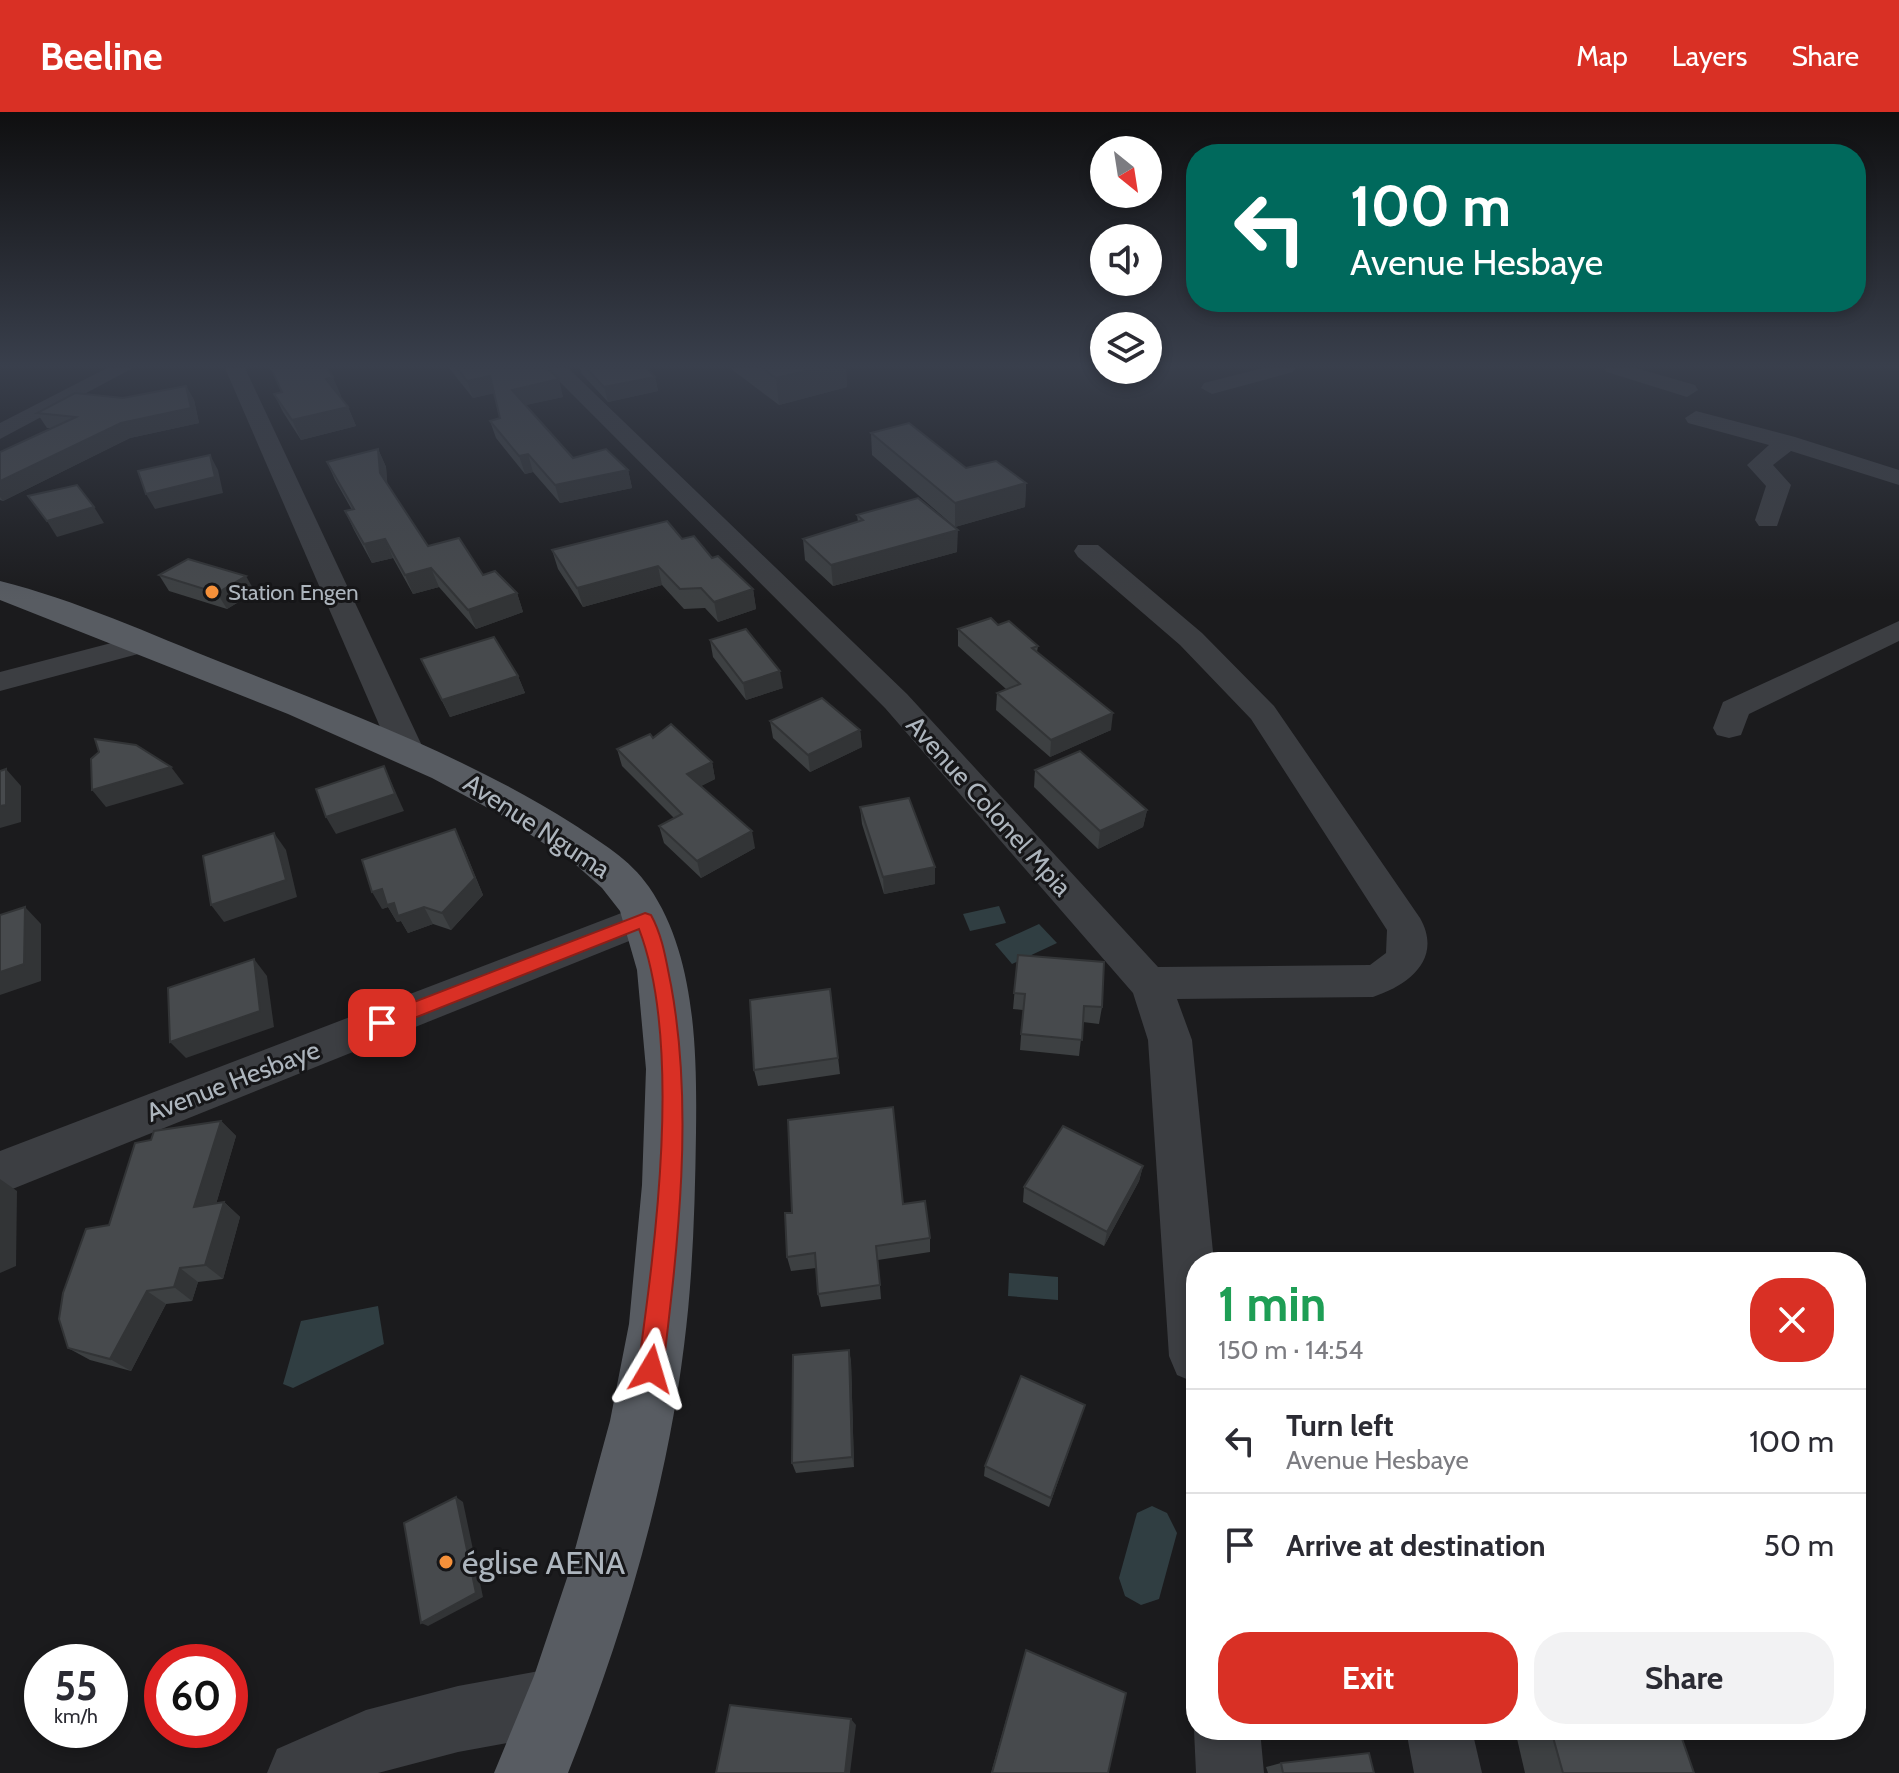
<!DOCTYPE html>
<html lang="en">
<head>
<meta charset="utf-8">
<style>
	body { margin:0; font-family:Cabin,sans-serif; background:#f2f2f3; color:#2b2b33; height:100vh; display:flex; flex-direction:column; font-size:30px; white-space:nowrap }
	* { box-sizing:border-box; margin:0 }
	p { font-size:26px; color:#7c7c81 }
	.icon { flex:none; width:44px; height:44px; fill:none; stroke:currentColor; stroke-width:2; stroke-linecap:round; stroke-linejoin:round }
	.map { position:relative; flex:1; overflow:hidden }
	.side { position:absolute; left:1186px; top:1140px; width:680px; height:488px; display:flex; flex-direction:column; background:#fff; border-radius:32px; box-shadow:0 4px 12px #0003 }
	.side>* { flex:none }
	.top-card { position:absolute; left:1186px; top:32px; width:680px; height:168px; border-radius:32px; box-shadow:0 4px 12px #0003; background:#00695c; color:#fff; overflow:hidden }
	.needle { width:52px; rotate:150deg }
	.controls { position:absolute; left:1090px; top:24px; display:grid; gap:16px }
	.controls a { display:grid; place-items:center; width:72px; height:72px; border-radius:50%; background:#fff; box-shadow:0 4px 12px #0003; font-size:40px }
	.speed { position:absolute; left:24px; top:1532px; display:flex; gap:16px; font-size:40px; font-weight:700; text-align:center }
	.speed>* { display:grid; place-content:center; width:104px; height:104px; border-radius:50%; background:#fff; box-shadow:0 4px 12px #0003; line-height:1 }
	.speed small { font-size:20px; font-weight:400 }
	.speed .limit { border:12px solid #d22; background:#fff; color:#111 }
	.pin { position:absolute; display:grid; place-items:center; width:68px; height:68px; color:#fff; margin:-34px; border-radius:16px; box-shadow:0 4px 12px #0006 }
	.me { position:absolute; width:88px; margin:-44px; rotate:7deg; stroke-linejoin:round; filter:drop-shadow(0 0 6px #0008) }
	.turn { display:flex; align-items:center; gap:28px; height:168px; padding:0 32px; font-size:36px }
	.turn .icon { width:104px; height:104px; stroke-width:2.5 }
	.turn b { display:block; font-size:56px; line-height:68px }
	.round { display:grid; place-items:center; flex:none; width:84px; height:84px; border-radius:32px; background:#f2f2f3 }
	.head { display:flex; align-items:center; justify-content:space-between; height:136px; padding:0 32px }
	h1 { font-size:48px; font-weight:700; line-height:60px; color:#1e9e55 }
	.primary-button { display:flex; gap:16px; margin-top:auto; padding:16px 32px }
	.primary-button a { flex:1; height:92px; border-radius:32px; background:#d93025; color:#fff; font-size:32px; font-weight:700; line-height:92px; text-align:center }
	.primary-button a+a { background:#f2f2f3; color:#2b2b33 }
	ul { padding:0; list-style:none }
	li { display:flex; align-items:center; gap:24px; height:104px; padding:0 32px; border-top:2px solid #e1e1e2 }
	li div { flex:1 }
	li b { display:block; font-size:30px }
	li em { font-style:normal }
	header { display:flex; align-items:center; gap:48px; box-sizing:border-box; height:112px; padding:0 40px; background:#d93025; color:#fff }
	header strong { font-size:38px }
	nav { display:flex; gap:44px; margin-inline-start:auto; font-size:28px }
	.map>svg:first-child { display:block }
	.water { fill:#303e42 }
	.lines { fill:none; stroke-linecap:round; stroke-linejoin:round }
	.minor { fill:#3c3e42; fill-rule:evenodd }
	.major { fill:#585c62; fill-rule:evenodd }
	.wall { fill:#3d4042 }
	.shaded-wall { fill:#323436 }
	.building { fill:#474a4d; stroke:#323436; stroke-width:2 }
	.route { fill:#d93025; stroke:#8d1f18; stroke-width:2 }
	.poi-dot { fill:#f6913a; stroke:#161618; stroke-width:3 }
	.labels { text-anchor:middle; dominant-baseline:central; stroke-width:6; stroke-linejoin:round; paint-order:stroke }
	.far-poi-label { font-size:22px; fill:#adb5bd; stroke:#161618; text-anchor:start }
	.street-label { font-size:26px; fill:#adb5bd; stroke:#161618 }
	.near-poi-label { font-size:32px; fill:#adb5bd; stroke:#161618; text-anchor:start }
</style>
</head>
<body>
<header>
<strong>Beeline</strong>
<nav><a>Map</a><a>Layers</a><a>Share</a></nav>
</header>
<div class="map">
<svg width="1899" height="1661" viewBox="0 0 1899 1661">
	<rect width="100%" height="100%" fill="#1b1b1d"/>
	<g class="water">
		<polygon points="999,794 1006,811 970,819 963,802"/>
		<polygon points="1039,812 1057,831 1012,852 995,832"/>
		<polygon points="1009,1161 1058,1165 1058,1188 1008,1184"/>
		<polygon points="378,1194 384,1232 293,1276 283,1272 301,1209"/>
		<polygon points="1152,1394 1167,1401 1177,1421 1159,1487 1141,1493 1125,1484 1119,1466 1137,1401"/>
	</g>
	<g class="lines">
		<g class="minor">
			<polygon points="107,256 133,256 0,327 0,311"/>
			<polygon points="225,256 245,256 424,638 419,646 407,649 395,646 390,638"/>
			<path d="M546,256H568L907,582L1158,855L1370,853L1386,841L1387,818L1251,607L1180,533L1078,445L1074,439L1078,433H1098L1202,521L1274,594L1420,806C1443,847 1409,873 1373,885L1177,887L1192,928L1214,1150H1196V1271L1177,1263L1169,1244L1148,928L1133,881L885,596Z"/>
			<polygon points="1263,256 1296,256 1293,260 1212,282 1201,276 1204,271"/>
			<polygon points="1604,256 1636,256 1695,273 1698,278 1687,285 1607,260"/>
			<polygon points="1696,299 1795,325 1899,358 1899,373 1791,339 1773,353 1791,373 1777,414 1759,414 1755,408 1766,374 1747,353 1769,333 1688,311 1685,306"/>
			<polygon points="1899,509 1899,529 1749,602 1741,623 1729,626 1717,623 1713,616 1723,590"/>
			<polygon points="142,523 153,526 157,532 153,538 0,579 0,560"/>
			<polygon points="645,792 659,797 665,807 659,817 0,1082 0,1039"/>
			<polygon points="561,1555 584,1565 594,1588 584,1611 561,1621 458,1640 378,1661 267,1661 277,1637 366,1598 458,1574"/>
			<polygon points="1196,1613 1196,1618 1260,1618 1264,1661 1196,1661 1194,1618"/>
			<polygon points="1406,1618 1472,1618 1482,1661 1414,1661"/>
		</g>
		<path class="major" d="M0,469C76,488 150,522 223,551C343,599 464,643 573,712C600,730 630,747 649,775C696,843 697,941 696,1021C695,1092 693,1164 684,1234C666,1380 622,1525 568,1661H494L534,1564L568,1463L610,1309L629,1212L642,1073L646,957L637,858L620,799L602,776L575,752L501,703L432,666L288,602L0,488Z"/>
	</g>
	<g class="wall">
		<polygon points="270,256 327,256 341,284 340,284 348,295 356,314 301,328 283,300 274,282 282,280"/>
		<polygon points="449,256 547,256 563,285 525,293 573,346 628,358 632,376 560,391 533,360 525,362 496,326 490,309 500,306 494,281 473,286"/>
		<polygon points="580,256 647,256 655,265 658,279 608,290 582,262"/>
		<polygon points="730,256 846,256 847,275 779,293"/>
		<polygon points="186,274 194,288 199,311 130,326 3,389 0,388 0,340 52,316 47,316 37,301 123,286"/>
		<polygon points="871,321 966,356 1026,371 1025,395 955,415 872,343"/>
		<polygon points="378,337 386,355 387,371 428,434 517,481 523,500 476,517 439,475 413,482 393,446 372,451 354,418 345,399 352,398 335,368 327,350"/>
		<polygon points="857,403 957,440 833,474 805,448 803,427 858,410"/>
		<polygon points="682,427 712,446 753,477 756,497 718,510 705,496 684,497 662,473 583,495 558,457 552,438"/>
		<polygon points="159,463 255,480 227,497 169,479"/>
		<polygon points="998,513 1038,534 1037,540 1111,618 1050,645 996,598 997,581 1006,577 958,534 958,517"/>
		<polygon points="710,528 783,576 746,588 713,545"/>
		<polygon points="421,547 518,564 525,581 450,605"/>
		<polygon points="770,609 860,618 862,635 810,660 773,626"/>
		<polygon points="653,626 712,650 715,667 701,674 755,736 701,766 664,731 659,714 674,706 622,654 617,637"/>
		<polygon points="1035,658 1147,698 1143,715 1098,737 1034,675"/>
		<polygon points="860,695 935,772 884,782 862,712"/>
		<polygon points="463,734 483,783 451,818 433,812 408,821 401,809 397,810 388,795 382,797"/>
		<polygon points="1018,843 1102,895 1099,912 1083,910 1079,944 1020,938 1023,898 1013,897"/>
		<polygon points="830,877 840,962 758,974 754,958"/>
		<polygon points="221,1009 236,1024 216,1092 224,1090 240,1105 223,1167 198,1170 192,1189 166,1192 131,1259 90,1248 68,1236 109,1113 151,1028"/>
		<polygon points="1143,1054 1139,1069 1104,1134 1023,1090 1024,1075"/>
		<polygon points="903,1092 930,1126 930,1140 878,1148 881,1187 821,1195 818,1182 816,1156 791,1159 787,1145"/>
		<polygon points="849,1238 851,1250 854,1355 796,1361 792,1351"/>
		<polygon points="1085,1293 1049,1395 984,1364 985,1354"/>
		<polygon points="1026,1538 1108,1661 991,1661"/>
		<polygon points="1515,1618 1679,1618 1694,1661 1525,1661"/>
		<polygon points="1281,1651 1374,1661 1268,1661 1266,1655"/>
	</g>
	<g class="shaded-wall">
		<polygon points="817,256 846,256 847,275 779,293 776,266"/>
		<polygon points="490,264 495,281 473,286 467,269"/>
		<polygon points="333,265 341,284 334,285 326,267"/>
		<polygon points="655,265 658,279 608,290 604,275"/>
		<polygon points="559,267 563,285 517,295 512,278"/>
		<polygon points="186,274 194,288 199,311 130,326 3,389 0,385 0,369"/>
		<polygon points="348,295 356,314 301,328 292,308"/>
		<polygon points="378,337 386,355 388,379 380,361"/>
		<polygon points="528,342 533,360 525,362 519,344"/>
		<polygon points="210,343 218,358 223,381 155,397 146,382"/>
		<polygon points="628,358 632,376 560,391 555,373"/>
		<polygon points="1026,371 1025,395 955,415 955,391"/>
		<polygon points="94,395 104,411 57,425 47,409"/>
		<polygon points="958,418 957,440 833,474 831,453"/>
		<polygon points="385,427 393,446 372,451 364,432"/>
		<polygon points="658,454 662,473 583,495 577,476"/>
		<polygon points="431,456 439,475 413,482 405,463"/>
		<polygon points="246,464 255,480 227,497 217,481"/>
		<polygon points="753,477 756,497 718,510 714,490"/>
		<polygon points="517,481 523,500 476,517 468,498"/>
		<polygon points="780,559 783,576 746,588 743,571"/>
		<polygon points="518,564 525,581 450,605 442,588"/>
		<polygon points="1113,601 1111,618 1050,645 1051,628"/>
		<polygon points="860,618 862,635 810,660 808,643"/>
		<polygon points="712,650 715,667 691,679 687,662"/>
		<polygon points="384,654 404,699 336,722 326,705"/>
		<polygon points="171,655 184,672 106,695 92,678"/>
		<polygon points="6,657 21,674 21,710 0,716 0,694"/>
		<polygon points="1147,698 1143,715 1098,737 1100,719"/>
		<polygon points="455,717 483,783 451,818 442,801"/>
		<polygon points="752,719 755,736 701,766 697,749"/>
		<polygon points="274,721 286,738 297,785 224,810 211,793"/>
		<polygon points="935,755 935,772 884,782 883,765"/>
		<polygon points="382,777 394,791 424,795 433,812 408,821 401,809 397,810 388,795 382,797 372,780"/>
		<polygon points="25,795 41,812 41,869 0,883 0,860"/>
		<polygon points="254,847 267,864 274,915 186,946 170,930"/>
		<polygon points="221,1009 236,1024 211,1109 194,1095"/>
		<polygon points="1143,1054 1139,1069 1104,1134 1107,1120"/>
		<polygon points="0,1067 17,1079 16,1154 0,1161"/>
		<polygon points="224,1090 240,1105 223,1167 205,1153"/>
		<polygon points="180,1156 198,1170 192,1189 174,1175"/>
		<polygon points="147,1179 166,1192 131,1259 110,1247"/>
		<polygon points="849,1238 851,1250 854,1355 852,1345"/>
		<polygon points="456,1385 463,1390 483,1485 428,1514 421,1511"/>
		<polygon points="851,1607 856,1613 850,1661 845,1661"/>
	</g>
	<g class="building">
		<polygon points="271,256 327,256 333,265 326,267 348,295 292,308 274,282 282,280"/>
		<polygon points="457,256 547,256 559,267 512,278 573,346 606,337 628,358 555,373 528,342 519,344 490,309 500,306 490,264 467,269"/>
		<polygon points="586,256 647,256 655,265 604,275"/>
		<polygon points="762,256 817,256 776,266"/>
		<polygon points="186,274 191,296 121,311 0,369 0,340 76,305 37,301 75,281 123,286"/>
		<polygon points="909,311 966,356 996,349 1026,371 955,391 871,321"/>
		<polygon points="378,337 380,361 428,434 459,426 483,463 495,459 517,481 468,498 431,456 405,463 385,427 364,432 345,399 354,397 327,350"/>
		<polygon points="210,343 215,365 146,382 138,359"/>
		<polygon points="77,373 94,395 47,409 28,384"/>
		<polygon points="918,386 958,418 831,453 803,427 863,408 857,403"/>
		<polygon points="667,409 682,427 694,424 712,446 718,444 753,477 714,490 701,476 680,477 658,454 577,476 552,438"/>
		<polygon points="188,447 246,464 217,481 159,463"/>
		<polygon points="991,506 998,513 1009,509 1038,534 1032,536 1113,601 1051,628 997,581 1020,572 958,517"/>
		<polygon points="746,517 780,559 743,571 710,528"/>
		<polygon points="494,525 518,564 442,588 421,547"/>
		<polygon points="822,586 860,618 808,643 770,609"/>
		<polygon points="671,612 712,650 687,662 752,719 697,749 659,714 682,702 617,637 650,622 653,626"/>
		<polygon points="95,627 136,633 171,655 92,678 91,647 99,640"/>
		<polygon points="1080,639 1147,698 1100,719 1035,658"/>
		<polygon points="384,654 395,682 326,705 316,677"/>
		<polygon points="6,657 6,693 0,694 0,659"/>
		<polygon points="909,686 935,755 883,765 860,695"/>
		<polygon points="455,717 475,766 442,801 424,795 398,804 394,791 387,793 382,777 372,780 362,748"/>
		<polygon points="274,721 286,768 211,793 203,744"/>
		<polygon points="25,795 24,852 0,860 0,803"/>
		<polygon points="1018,843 1104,850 1102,895 1084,894 1082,928 1021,922 1025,882 1014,881"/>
		<polygon points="254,847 260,899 170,930 168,876"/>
		<polygon points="830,877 838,946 754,958 750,888"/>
		<polygon points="893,995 903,1092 925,1089 930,1126 876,1134 880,1173 818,1182 815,1141 787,1145 785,1101 792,1101 788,1008"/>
		<polygon points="221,1009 194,1095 224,1090 205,1153 180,1156 174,1175 147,1179 110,1247 68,1236 59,1207 63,1181 86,1117 109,1113 135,1031 151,1028 154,1019"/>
		<polygon points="1063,1014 1143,1054 1107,1120 1024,1075"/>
		<polygon points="849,1238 852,1345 792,1351 793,1243"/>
		<polygon points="1021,1264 1085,1293 1051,1386 985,1354"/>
		<polygon points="456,1385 476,1481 421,1511 404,1411"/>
		<polygon points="1026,1538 1126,1581 1108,1661 992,1661"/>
		<polygon points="730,1593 851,1607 845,1661 716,1661"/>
		<polygon points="1551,1618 1679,1618 1694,1661 1563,1661"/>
		<polygon points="1369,1641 1374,1661 1283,1661 1281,1651"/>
	</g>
	<linearGradient id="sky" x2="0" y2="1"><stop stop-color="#0f0f10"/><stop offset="0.52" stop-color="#393f4c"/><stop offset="1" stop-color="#393f4c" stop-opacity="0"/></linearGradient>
	<rect width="1899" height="488" fill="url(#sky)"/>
	<path class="route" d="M645,801L651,803C663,825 666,849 671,873C694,998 678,1131 663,1257L660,1266L651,1269L642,1266L638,1257C655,1135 683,932 639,817L389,916H375L372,911L375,905Z"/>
	<g class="poi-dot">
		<circle cx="212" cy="480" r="8"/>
		<circle cx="446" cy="1450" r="8"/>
	</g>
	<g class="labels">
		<g class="far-poi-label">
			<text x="228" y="480">Station Engen</text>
		</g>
		<g class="street-label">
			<text transform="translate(989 694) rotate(48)">Avenue Colonel Mpia</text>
			<text transform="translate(537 714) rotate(33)">Avenue Nguma</text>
			<text transform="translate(233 969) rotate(-21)">Avenue Hesbaye</text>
		</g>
		<g class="near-poi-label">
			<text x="462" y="1450">église AENA</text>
		</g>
	</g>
</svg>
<div class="controls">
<a><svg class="needle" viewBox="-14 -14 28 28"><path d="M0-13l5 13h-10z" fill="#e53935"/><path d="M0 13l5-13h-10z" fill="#7c7c81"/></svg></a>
<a><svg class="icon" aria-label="sound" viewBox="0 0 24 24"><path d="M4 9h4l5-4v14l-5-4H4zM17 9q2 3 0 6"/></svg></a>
<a><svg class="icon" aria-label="layers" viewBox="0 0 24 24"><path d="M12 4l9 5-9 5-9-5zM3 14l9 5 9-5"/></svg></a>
</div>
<div class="speed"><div>55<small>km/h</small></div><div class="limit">60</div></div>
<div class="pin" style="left:382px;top:911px;background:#d93025"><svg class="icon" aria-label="arrive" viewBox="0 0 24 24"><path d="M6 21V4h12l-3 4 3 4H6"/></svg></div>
<svg class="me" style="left:651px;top:1257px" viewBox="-20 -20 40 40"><path d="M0-17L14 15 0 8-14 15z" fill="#d93025" stroke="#fff" stroke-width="4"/></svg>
<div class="top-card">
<div class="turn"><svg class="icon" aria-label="left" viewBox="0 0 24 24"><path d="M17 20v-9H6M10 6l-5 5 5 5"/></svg><div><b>100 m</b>Avenue Hesbaye</div></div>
</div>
<section class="side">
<div class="head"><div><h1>1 min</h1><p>150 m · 14:54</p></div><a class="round" style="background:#d93025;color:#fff"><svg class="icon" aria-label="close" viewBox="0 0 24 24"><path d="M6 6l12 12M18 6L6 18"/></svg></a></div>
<ul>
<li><svg class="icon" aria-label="left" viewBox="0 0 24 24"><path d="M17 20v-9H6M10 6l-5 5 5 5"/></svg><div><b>Turn left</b><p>Avenue Hesbaye</p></div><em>100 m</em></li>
<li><svg class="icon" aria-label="arrive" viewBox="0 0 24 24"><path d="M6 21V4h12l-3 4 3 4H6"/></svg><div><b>Arrive at destination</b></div><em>50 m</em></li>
</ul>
<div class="primary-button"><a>Exit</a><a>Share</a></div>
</section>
</div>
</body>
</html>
